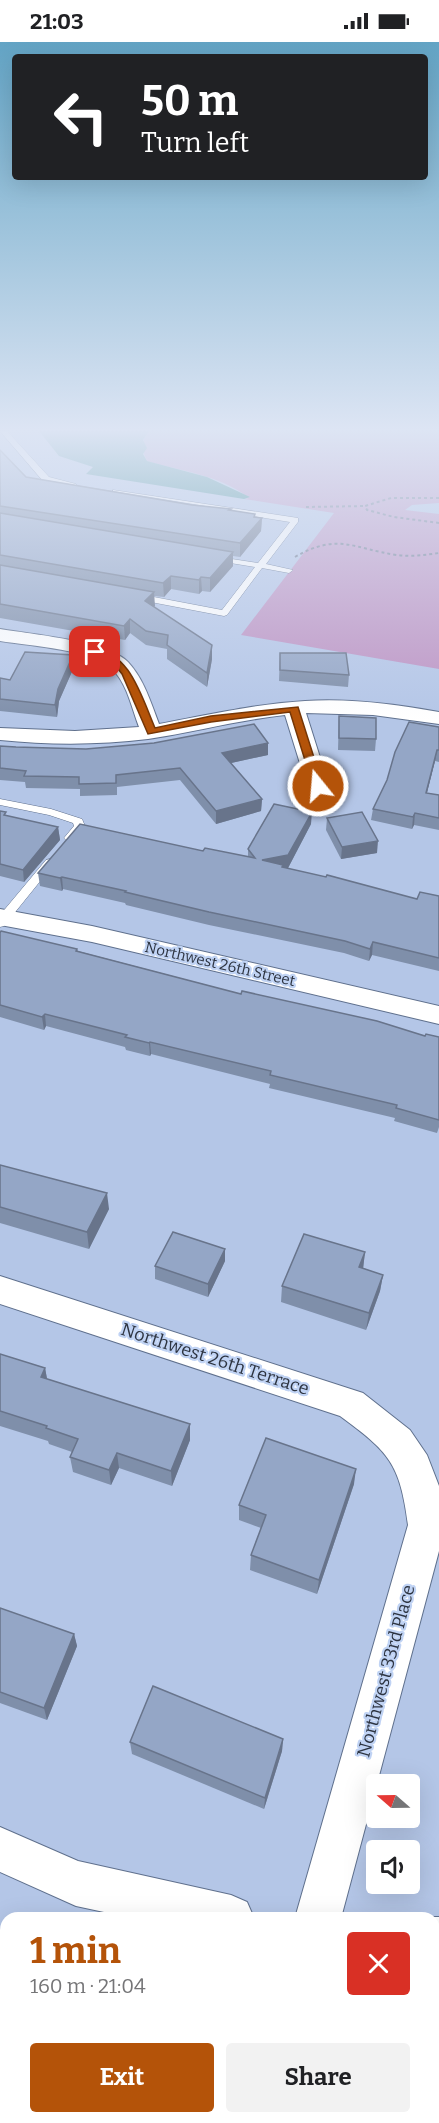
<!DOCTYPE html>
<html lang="en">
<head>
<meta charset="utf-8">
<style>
	body { margin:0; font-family:Bitter,serif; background:#f2f2f2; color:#202124; height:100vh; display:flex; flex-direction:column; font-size:22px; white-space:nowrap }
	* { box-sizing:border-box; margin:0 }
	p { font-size:20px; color:#757577 }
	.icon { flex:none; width:33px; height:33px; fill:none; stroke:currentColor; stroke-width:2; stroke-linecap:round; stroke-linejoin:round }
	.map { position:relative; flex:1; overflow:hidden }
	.sheet { position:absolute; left:0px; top:1870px; width:440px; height:212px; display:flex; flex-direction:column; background:#fff; border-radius:18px 18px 0 0; box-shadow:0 6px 24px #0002 }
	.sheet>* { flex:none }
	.guide { position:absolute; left:12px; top:12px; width:416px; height:126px; border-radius:6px; box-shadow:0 6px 24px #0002; background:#202124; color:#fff; overflow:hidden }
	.needle { width:39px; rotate:290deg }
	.buttons { position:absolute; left:366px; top:1732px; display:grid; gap:12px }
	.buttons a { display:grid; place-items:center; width:54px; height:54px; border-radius:6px; background:#fff; box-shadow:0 6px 24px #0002; font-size:30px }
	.pin { position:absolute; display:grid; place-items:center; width:51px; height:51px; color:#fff; margin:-26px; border-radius:12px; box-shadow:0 3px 9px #0006 }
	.me { position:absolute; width:66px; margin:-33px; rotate:343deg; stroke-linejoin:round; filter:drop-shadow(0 0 4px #0008) }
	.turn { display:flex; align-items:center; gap:21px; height:126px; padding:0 30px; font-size:27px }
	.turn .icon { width:78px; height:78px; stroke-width:2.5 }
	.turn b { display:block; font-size:42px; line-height:51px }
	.round { display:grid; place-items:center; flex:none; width:63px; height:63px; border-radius:6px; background:#f2f2f2 }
	.head { display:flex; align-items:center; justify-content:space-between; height:102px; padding:0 30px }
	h1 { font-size:36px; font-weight:700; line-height:45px; color:#b45309 }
	.action { display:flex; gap:12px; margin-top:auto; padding:12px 30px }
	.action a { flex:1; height:69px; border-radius:6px; background:#b45309; color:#fff; font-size:24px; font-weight:700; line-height:69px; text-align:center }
	.action a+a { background:#f2f2f2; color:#202124 }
	.status { display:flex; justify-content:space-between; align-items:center; height:42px; padding:0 30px; background:#fff; direction:ltr }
	.status svg { height:16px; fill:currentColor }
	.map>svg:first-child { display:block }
	.green { fill:#bd93c3 }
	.water { fill:#3b8b91 }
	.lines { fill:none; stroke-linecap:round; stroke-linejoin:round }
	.service-casing { stroke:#5f708d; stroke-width:1 }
	.minor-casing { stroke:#5f708d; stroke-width:2 }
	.path { stroke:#6a768d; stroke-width:2; stroke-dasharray:3 3; stroke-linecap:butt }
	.service { fill:#fff; fill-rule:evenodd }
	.minor { fill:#fff; fill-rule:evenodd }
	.wall { fill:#7f8faa }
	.shaded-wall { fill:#68748b }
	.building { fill:#94a6c6; stroke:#68748b; stroke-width:1.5 }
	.route { fill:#b45309; stroke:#753606; stroke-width:1.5 }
	.labels { text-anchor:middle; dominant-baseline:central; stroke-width:4.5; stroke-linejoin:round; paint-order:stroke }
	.street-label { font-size:15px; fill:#2d3441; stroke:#c0d3f4 }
	.near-street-label { font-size:18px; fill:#2d3441; stroke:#c0d3f4 }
</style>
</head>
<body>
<div class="status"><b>21:03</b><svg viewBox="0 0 49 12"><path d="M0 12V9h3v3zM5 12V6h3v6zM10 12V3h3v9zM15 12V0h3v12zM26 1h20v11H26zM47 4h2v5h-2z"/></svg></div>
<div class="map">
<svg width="439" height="2081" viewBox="0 0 439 2081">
	<rect width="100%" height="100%" fill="#b4c6e7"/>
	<path class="green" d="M149,389H439V461L412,463L405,468L439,472V627L241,593L334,471L244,457L249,456C221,433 180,429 147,419C142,409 141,398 149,389Z"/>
	<polygon class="water" points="39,389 149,389 143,398 147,406 143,412 147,419 207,435 250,455 244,457 86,432 93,425 59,414"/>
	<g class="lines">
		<g class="service-casing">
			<g id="service">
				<polygon points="0,389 7,389 49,435 76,442 76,446 43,439"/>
				<polygon points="113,448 298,476 298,480 266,522 293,528 289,531 262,526 227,573 224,574 135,557 135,553 138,552 222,568 255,525 212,518 212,514 258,521 290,480 116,452 113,452"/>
				<polygon points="0,757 51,767 82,777 85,784 74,798 66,798 64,796 74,784 73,781 49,773 0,763"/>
				<polygon points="50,817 54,818 54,822 4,884 0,885 0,873 46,818"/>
			</g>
		</g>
		<g class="minor-casing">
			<g id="minor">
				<path d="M0,587C30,592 108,599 128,620C144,637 151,661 159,682C207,673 256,662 305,659C350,656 395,662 439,670V682L373,673L306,671L329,744L326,749L318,751L310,749L307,744L285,673C239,678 194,690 148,697C99,703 49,703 0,698V686L75,689L139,685C132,667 128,645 115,630C96,607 29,604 0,599Z"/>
				<polygon points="0,867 92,884 439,964 439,982 92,900 0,883"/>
				<path d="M0,1234L363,1351L410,1388L427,1413L439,1444V1509L341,1876H295L408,1483C400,1421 389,1410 340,1374L0,1262Z"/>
				<polygon points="0,1785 78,1819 231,1853 247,1860 254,1876 132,1876 76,1864 0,1830"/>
				<polygon points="434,1875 439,1875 439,1921 434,1921 434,1876 430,1876"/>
			</g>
		</g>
		<g class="path">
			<polyline points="439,456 391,456 365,464 367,468 394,475 439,481"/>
			<polyline points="306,465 365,464"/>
			<path d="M295,515C338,490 354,507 397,513C411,515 425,513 439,511"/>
		</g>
		<use href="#service" class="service"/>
		<use href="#minor" class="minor"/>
	</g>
	<g class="wall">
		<polygon points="0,408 26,435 255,472 255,475 262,476 261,489 240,515 233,514 233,524 210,550 202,549 199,552 171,547 164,555 154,554 154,565 212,617 207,645 167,617 167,607 146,603 130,591 125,598 0,576"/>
		<polygon points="280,611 349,633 348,645 279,639"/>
		<polygon points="74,625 59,659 57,675 0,669 0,636 10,638"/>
		<polygon points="339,674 376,697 375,709 338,708"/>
		<polygon points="439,685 439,720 435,719 427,751 439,753 439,788 414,783 412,787 371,778 373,767"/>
		<polygon points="268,701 268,713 231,721 262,757 261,769 216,782 180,738 117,745 117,753 80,754 80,747 26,746 25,740 0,738 0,704 16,705 86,707"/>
		<polygon points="0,769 7,774 58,785 60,798 24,840 0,834"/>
		<polygon points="327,776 377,811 341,817 326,788"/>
		<polygon points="311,782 288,826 285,826 417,857 439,854 439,929 372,913 369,919 344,911 209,883 126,863 125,861 63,847 62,849 40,844 38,831 203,809 248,815 248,807"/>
		<polygon points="0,891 77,907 78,909 241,952 425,994 439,995 439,1085 437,1091 394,1079 395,1076 269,1046 270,1042 151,1012 150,1014 126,1008 125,1005 46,984 44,988 0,975"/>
		<polygon points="0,1123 109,1167 89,1207 0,1181"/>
		<polygon points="225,1207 225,1219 208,1255 155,1237 155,1224"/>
		<polygon points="365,1210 363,1226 383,1233 380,1249 366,1288 281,1260 282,1244"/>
		<polygon points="0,1312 45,1326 47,1337 190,1382 190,1398 172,1444 119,1426 111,1443 73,1430 70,1415 72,1410 49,1402 48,1399 0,1384"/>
		<polygon points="354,1442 317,1552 250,1528 251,1513 261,1486 239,1478 239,1463"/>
		<polygon points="0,1566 74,1592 77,1604 47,1678 0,1661"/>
		<polygon points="283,1697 282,1709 264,1767 132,1712 130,1700"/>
		<polygon points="423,2076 434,2076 439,2081 422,2081"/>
	</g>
	<g class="shaded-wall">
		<polygon points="255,472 255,483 262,476 261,489 240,515 240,501"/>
		<polygon points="233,510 233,524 210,550 210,536"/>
		<polygon points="171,534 171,547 164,555 163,541"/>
		<polygon points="201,535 202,549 199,552 199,538"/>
		<polygon points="154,550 155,564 146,573 145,559"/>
		<polygon points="130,577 130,591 125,598 124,584"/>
		<polygon points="212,603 212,617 207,645 207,631"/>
		<polygon points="73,613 74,625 59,659 57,675 55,663 58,647"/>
		<polygon points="268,701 268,713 222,723 222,711"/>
		<polygon points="437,708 435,719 424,762 426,751"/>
		<polygon points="262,757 261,769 216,782 216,769"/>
		<polygon points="312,770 311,782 288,826 283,827 262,818"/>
		<polygon points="415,771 414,783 412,787 413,775"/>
		<polygon points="58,785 60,798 24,840 23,828"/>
		<polygon points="378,799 377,811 341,817 342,805"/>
		<polygon points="62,835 63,847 62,849 60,836"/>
		<polygon points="373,900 372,913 369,919 370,907"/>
		<polygon points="45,972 46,984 44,988 42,975"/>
		<polygon points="150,1000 151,1012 150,1014 149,1001"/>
		<polygon points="107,1151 109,1167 89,1207 87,1190"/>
		<polygon points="225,1207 225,1219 208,1255 208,1242"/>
		<polygon points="365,1210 363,1227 359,1225"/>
		<polygon points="383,1233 380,1249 366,1288 369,1271"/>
		<polygon points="45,1326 48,1342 41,1335"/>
		<polygon points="190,1382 190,1398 172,1444 171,1429"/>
		<polygon points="117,1411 119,1426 111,1443 109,1428"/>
		<polygon points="356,1427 354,1442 317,1552 319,1538"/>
		<polygon points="74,1592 77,1604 47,1678 44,1666"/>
		<polygon points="283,1697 282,1709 264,1767 265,1756"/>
		<polygon points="114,2076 118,2076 117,2081 112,2081"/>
	</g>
	<g class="building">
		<polygon points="0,408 26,435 192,463 231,467 229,468 255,472 254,475 262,476 240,501 0,464"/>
		<polygon points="0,471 233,510 210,536 201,535 199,538 171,534 163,541 0,513"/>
		<polygon points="0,523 154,550 145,559 212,603 207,631 167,603 168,593 146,589 130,577 124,584 0,562"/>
		<polygon points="25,610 73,613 58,647 55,663 0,657 0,636 10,638"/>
		<polygon points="280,611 346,611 349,633 280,628"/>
		<polygon points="339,674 376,676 376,697 339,696"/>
		<polygon points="409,680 439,685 439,708 437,708 426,751 439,753 439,776 415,771 413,775 373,767 387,738 395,710"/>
		<polygon points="254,682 268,701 222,711 262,757 216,769 180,726 116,733 116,741 79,742 79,735 24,734 26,729 0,726 0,704 16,705 86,707 154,701"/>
		<polygon points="274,762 312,770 288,813 262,818 283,823 282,825 326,835 327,833 417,857 420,850 439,854 439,916 373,900 370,907 345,899 209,870 125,850 126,849 62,835 60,836 38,831 80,782 203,809 205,806 255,816 248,807"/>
		<polygon points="0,769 6,770 4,773 58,785 23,828 0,822"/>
		<polygon points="362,770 378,799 342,805 327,776"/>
		<polygon points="1,889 77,907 76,909 241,952 242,949 377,979 425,994 426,992 439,995 439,1078 396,1066 397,1063 270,1033 271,1029 150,1000 149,1001 125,995 127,993 45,972 42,975 0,963 0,891"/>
		<polygon points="0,1123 107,1151 87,1190 0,1165"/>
		<polygon points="173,1190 225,1207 208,1242 155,1224"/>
		<polygon points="304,1192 365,1210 359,1225 383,1233 369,1271 282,1244"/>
		<polygon points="0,1312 45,1326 41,1335 190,1382 171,1429 117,1411 109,1428 70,1415 78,1397 46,1386 47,1384 0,1369"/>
		<polygon points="266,1396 356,1427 319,1538 251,1513 266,1473 239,1463"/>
		<polygon points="0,1566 74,1592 44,1666 0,1650"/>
		<polygon points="153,1644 283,1697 265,1756 130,1700"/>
		<polygon points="0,1993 6,1996 6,2076 114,2076 112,2081 0,2081"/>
		<polygon points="434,2048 439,2050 439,2081 426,2081 427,2076 434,2076"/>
		<polygon points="161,2076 305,2076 316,2081 159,2081"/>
	</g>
	<linearGradient id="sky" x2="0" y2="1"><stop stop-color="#63a4c5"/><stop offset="0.57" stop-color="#dde5f4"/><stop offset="1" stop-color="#dde5f4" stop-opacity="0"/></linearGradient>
	<rect width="439" height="680" fill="url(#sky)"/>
	<path class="route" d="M91,608C129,605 143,659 155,686L211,674L298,665L323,744L318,747L313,744L290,670L211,680L148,692L122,632L115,623L91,612Z"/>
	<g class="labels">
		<g class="street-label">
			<text transform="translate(220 922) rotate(13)">Northwest 26th Street</text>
		</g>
		<g class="near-street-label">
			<text transform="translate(215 1317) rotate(18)">Northwest 26th Terrace</text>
			<text transform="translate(386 1629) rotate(-75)">Northwest 33rd Place</text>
		</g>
	</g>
</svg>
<div class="buttons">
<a><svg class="needle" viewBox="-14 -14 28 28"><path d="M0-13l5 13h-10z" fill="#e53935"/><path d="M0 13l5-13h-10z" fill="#757577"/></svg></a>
<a><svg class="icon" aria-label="sound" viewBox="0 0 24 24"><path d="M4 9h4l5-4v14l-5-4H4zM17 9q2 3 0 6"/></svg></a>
</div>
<div class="pin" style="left:95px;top:610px;background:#d93025"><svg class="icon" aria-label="arrive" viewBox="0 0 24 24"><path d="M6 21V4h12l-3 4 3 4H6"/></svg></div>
<svg class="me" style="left:318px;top:744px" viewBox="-20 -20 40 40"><circle r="17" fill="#b45309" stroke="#fff" stroke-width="3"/><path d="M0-11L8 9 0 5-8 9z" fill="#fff"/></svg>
<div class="guide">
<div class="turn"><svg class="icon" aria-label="left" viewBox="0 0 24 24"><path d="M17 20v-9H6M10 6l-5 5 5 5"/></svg><div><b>50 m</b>Turn left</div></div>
</div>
<section class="sheet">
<div class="head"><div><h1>1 min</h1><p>160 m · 21:04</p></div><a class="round" style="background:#d93025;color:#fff"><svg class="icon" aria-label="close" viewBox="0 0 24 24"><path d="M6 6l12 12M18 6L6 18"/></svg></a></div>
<div class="action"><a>Exit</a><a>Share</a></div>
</section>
</div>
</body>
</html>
